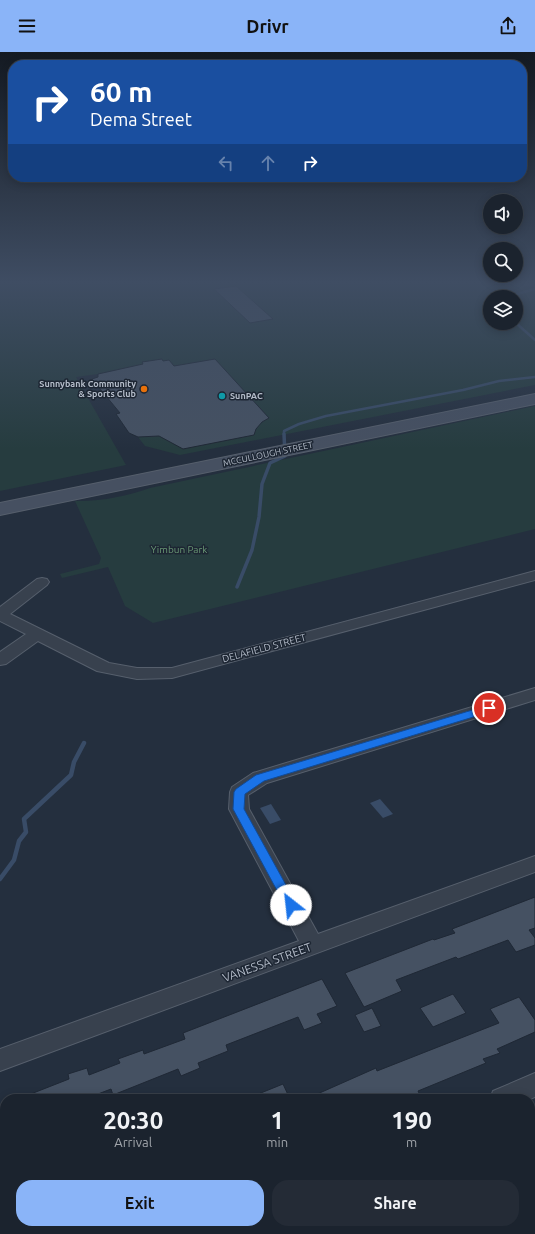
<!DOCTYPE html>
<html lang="en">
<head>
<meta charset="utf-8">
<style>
	body { margin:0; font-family:Ubuntu,sans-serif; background:#242b36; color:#f1f3f6; height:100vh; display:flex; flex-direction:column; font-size:15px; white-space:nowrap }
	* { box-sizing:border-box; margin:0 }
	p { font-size:13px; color:#a0a4aa }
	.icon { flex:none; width:22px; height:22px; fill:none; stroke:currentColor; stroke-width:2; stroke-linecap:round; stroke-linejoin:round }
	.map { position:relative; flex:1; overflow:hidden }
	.drawer { position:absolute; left:0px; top:1042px; width:535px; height:140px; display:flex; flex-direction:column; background:#1b232e; border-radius:16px 16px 0 0; box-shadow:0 2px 10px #0003,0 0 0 1px #39404a }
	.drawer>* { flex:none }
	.guide { position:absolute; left:8px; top:8px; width:519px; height:122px; border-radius:16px; box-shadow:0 2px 10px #0003,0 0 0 1px #39404a; background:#1a4fa0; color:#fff; overflow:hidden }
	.buttons { position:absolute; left:483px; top:142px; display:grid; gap:8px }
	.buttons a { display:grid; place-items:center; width:40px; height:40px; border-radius:50%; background:#1b232e; box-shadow:0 2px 10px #0003,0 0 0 1px #39404a; font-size:20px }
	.pin { position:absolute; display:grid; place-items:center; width:34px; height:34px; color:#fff; margin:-17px; border:2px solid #fff; border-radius:50%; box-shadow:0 1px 4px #0007 }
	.me { position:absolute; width:44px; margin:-22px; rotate:331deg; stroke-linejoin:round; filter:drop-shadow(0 0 3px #0008) }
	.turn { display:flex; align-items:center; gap:14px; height:84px; padding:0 16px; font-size:18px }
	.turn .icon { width:52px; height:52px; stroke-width:2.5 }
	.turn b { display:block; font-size:28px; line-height:34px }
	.lanes { display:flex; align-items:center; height:38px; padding:0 16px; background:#0003; justify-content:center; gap:20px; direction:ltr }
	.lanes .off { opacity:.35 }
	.eta { display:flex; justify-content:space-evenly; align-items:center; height:68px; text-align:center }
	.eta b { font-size:24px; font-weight:600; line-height:28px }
	.button { display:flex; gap:8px; margin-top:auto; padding:8px 16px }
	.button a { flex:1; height:46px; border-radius:16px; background:#8ab4f8; color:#111; font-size:16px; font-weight:600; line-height:46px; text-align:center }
	.button a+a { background:#242b36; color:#f1f3f6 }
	header { display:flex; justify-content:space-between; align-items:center; height:52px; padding:0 16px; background:#8ab4f8; color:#111; font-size:18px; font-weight:600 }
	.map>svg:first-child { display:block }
	.green { fill:#263c3f; fill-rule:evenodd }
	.water { fill:#394c67 }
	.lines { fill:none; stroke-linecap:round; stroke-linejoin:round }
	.stream-far2 { stroke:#394c67; stroke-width:2.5 }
	.stream-far1 { stroke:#394c67; stroke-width:3.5 }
	.stream { stroke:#394c67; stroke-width:4.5 }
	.building { fill:#455162; stroke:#1f2835 }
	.minor-casing { stroke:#565f6c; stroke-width:2 }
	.secondary-casing { stroke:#565f6c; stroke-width:2 }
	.minor { fill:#38414e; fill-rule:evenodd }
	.secondary { fill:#465061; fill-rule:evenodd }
	.route { fill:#1a73e8; stroke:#114b97 }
	.food-dot { fill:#e8710a; stroke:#1d2633; stroke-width:1.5 }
	.culture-dot { fill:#0f9aa8; stroke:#1d2633; stroke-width:1.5 }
	.labels { text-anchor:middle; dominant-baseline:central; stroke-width:3; stroke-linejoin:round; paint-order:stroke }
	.far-poi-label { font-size:9px; font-weight:bold; fill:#b4bcc9; stroke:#1d2633; text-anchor:end }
	.far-street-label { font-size:9px; fill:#b4bcc9; stroke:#1d2633 }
	.park-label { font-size:10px; fill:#6b9a76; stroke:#1d2633 }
	.street-label { font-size:10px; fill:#b4bcc9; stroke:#1d2633 }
	.near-street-label { font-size:12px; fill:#b4bcc9; stroke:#1d2633 }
</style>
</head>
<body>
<header><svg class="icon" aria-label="menu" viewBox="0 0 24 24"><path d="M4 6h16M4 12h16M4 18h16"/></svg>Drivr<svg class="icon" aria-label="share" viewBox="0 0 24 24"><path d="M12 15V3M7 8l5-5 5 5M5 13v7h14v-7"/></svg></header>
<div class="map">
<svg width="535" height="1182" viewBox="0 0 535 1182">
	<rect width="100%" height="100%" fill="#242f3e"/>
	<g class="green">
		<path d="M0,232H535V333L180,403L145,394L138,385L129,381L116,362L122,361L92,327L98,325V322L76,325L126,413L0,439ZM490,245H516V271H490Z"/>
		<path d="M535,354V477L153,571L125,554L108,515L62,526L60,522L99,512L101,506L75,449C99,450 127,444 150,436Z"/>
	</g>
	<g class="water">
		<polygon points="380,747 393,762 383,766 370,751"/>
		<polygon points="271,752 281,768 270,772 260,756"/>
	</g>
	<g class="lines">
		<g class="stream-far2">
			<polyline points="524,232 535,234"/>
			<polyline points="507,245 535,237"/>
			<polyline points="516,271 535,288"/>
			<polyline points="284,383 284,379 299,372 326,364 463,338 499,329 535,325"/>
		</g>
		<polyline class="stream-far1" points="237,535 252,498 259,465 262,432 270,411 285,404 284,382"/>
		<polyline class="stream" points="0,827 14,808 19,789 26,780 24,767 71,723 74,710 84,691"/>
	</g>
	<g class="building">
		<polygon points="236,234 273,267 250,271 214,237"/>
		<polygon points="162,307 163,309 169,308 174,314 215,307 269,366 262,370 256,377 254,383 183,397 159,384 138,385 129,381 116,362 120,361 92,327 98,325 98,322 143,312 142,310"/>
		<polygon points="535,845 535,876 529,878 535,886 535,893 516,900 508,888 458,907 456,905 396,928 402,939 364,955 345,921 433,887 434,888 455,881 452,877"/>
		<polygon points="322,927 337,954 317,962 322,971 304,978 298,965 226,993 228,999 198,1011 200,1016 181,1024 178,1017 113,1043 111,1037 85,1047 18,1047 69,1027 68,1022 87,1016 89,1023 120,1011 118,1007 143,998 144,1002 185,987 183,981"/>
		<polygon points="453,942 466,961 433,975 420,956"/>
		<polygon points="519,945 535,968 535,980 497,997 500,1001 483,1007 486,1011 418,1039 422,1047 402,1047 399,1042 389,1047 306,1047 376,1016 377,1019 499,971 490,957"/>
		<polygon points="372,956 381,974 364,980 355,963"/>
		<polygon points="283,1032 290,1047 246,1047"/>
	</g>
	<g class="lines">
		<g class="minor-casing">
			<g id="minor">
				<polygon points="535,519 535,528 172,626 137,627 97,619 38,589 6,612 0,613 0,600 26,582 0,569 0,555 37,527 42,526 47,527 49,530 47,533 10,562 109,611 137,616 172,616"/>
				<polygon points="535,636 535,648 267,731 248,743 249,757 318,882 535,804 535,820 0,1019 0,997 299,889 229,757 230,740 232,735 253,721"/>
				<polygon points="535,1021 535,1045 530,1047 490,1047 493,1039"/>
				<polygon points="182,1177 220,1177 218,1182 180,1182"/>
			</g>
		</g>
		<g class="secondary-casing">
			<polygon id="secondary" points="535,342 535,352 0,463 0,451"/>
		</g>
		<use href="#minor" class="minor"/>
		<use href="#secondary" class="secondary"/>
	</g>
	<linearGradient id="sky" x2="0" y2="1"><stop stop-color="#141a22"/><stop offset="0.58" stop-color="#3f4d63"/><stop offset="1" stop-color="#3f4d63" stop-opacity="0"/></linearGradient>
	<rect width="535" height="397" fill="url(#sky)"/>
	<polygon class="route" points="489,653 493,654 494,656 493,659 264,729 245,742 244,757 297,853 295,857 291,858 287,857 233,757 234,740 236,737 256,723"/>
	<circle class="food-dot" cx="144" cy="337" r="4"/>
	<circle class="culture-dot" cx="222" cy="344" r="4"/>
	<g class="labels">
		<g class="far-poi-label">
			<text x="136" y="332">Sunnybank Community<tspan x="136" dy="10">&amp; Sports Club</tspan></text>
			<text x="230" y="344" text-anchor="start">SunPAC</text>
		</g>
		<g class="far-street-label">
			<text transform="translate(268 402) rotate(-12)">MCCULLOUGH STREET</text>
		</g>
		<g class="park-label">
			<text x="179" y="497">Yimbun Park</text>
		</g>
		<g class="street-label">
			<text transform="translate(264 596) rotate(-15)">DELAFIELD STREET</text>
		</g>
		<g class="near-street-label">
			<text transform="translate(267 910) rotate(-20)">VANESSA STREET</text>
		</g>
	</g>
</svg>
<div class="buttons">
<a><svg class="icon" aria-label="sound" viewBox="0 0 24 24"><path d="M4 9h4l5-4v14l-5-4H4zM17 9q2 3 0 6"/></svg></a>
<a><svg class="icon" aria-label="search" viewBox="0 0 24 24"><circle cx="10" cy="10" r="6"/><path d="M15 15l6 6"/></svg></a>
<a><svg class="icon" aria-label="layers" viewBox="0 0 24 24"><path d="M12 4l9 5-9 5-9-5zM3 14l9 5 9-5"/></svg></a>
</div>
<div class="pin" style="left:489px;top:656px;background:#d93025"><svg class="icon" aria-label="arrive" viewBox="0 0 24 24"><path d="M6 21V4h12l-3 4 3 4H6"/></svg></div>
<svg class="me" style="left:291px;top:853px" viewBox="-20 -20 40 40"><circle r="19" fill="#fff"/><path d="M0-13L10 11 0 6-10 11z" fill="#1a73e8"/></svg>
<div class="guide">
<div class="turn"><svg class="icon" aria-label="right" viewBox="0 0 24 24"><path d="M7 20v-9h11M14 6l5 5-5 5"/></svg><div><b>60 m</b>Dema Street</div></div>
<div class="lanes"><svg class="icon off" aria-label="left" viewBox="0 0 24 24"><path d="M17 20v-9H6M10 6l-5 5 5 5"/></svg><svg class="icon off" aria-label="ahead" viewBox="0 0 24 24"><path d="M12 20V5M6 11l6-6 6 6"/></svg><svg class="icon" aria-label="right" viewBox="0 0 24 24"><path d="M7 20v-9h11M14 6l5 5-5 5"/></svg></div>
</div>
<section class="drawer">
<div class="eta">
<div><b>20:30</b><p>Arrival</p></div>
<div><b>1</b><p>min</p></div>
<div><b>190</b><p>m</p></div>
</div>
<div class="button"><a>Exit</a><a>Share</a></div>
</section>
</div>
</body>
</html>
